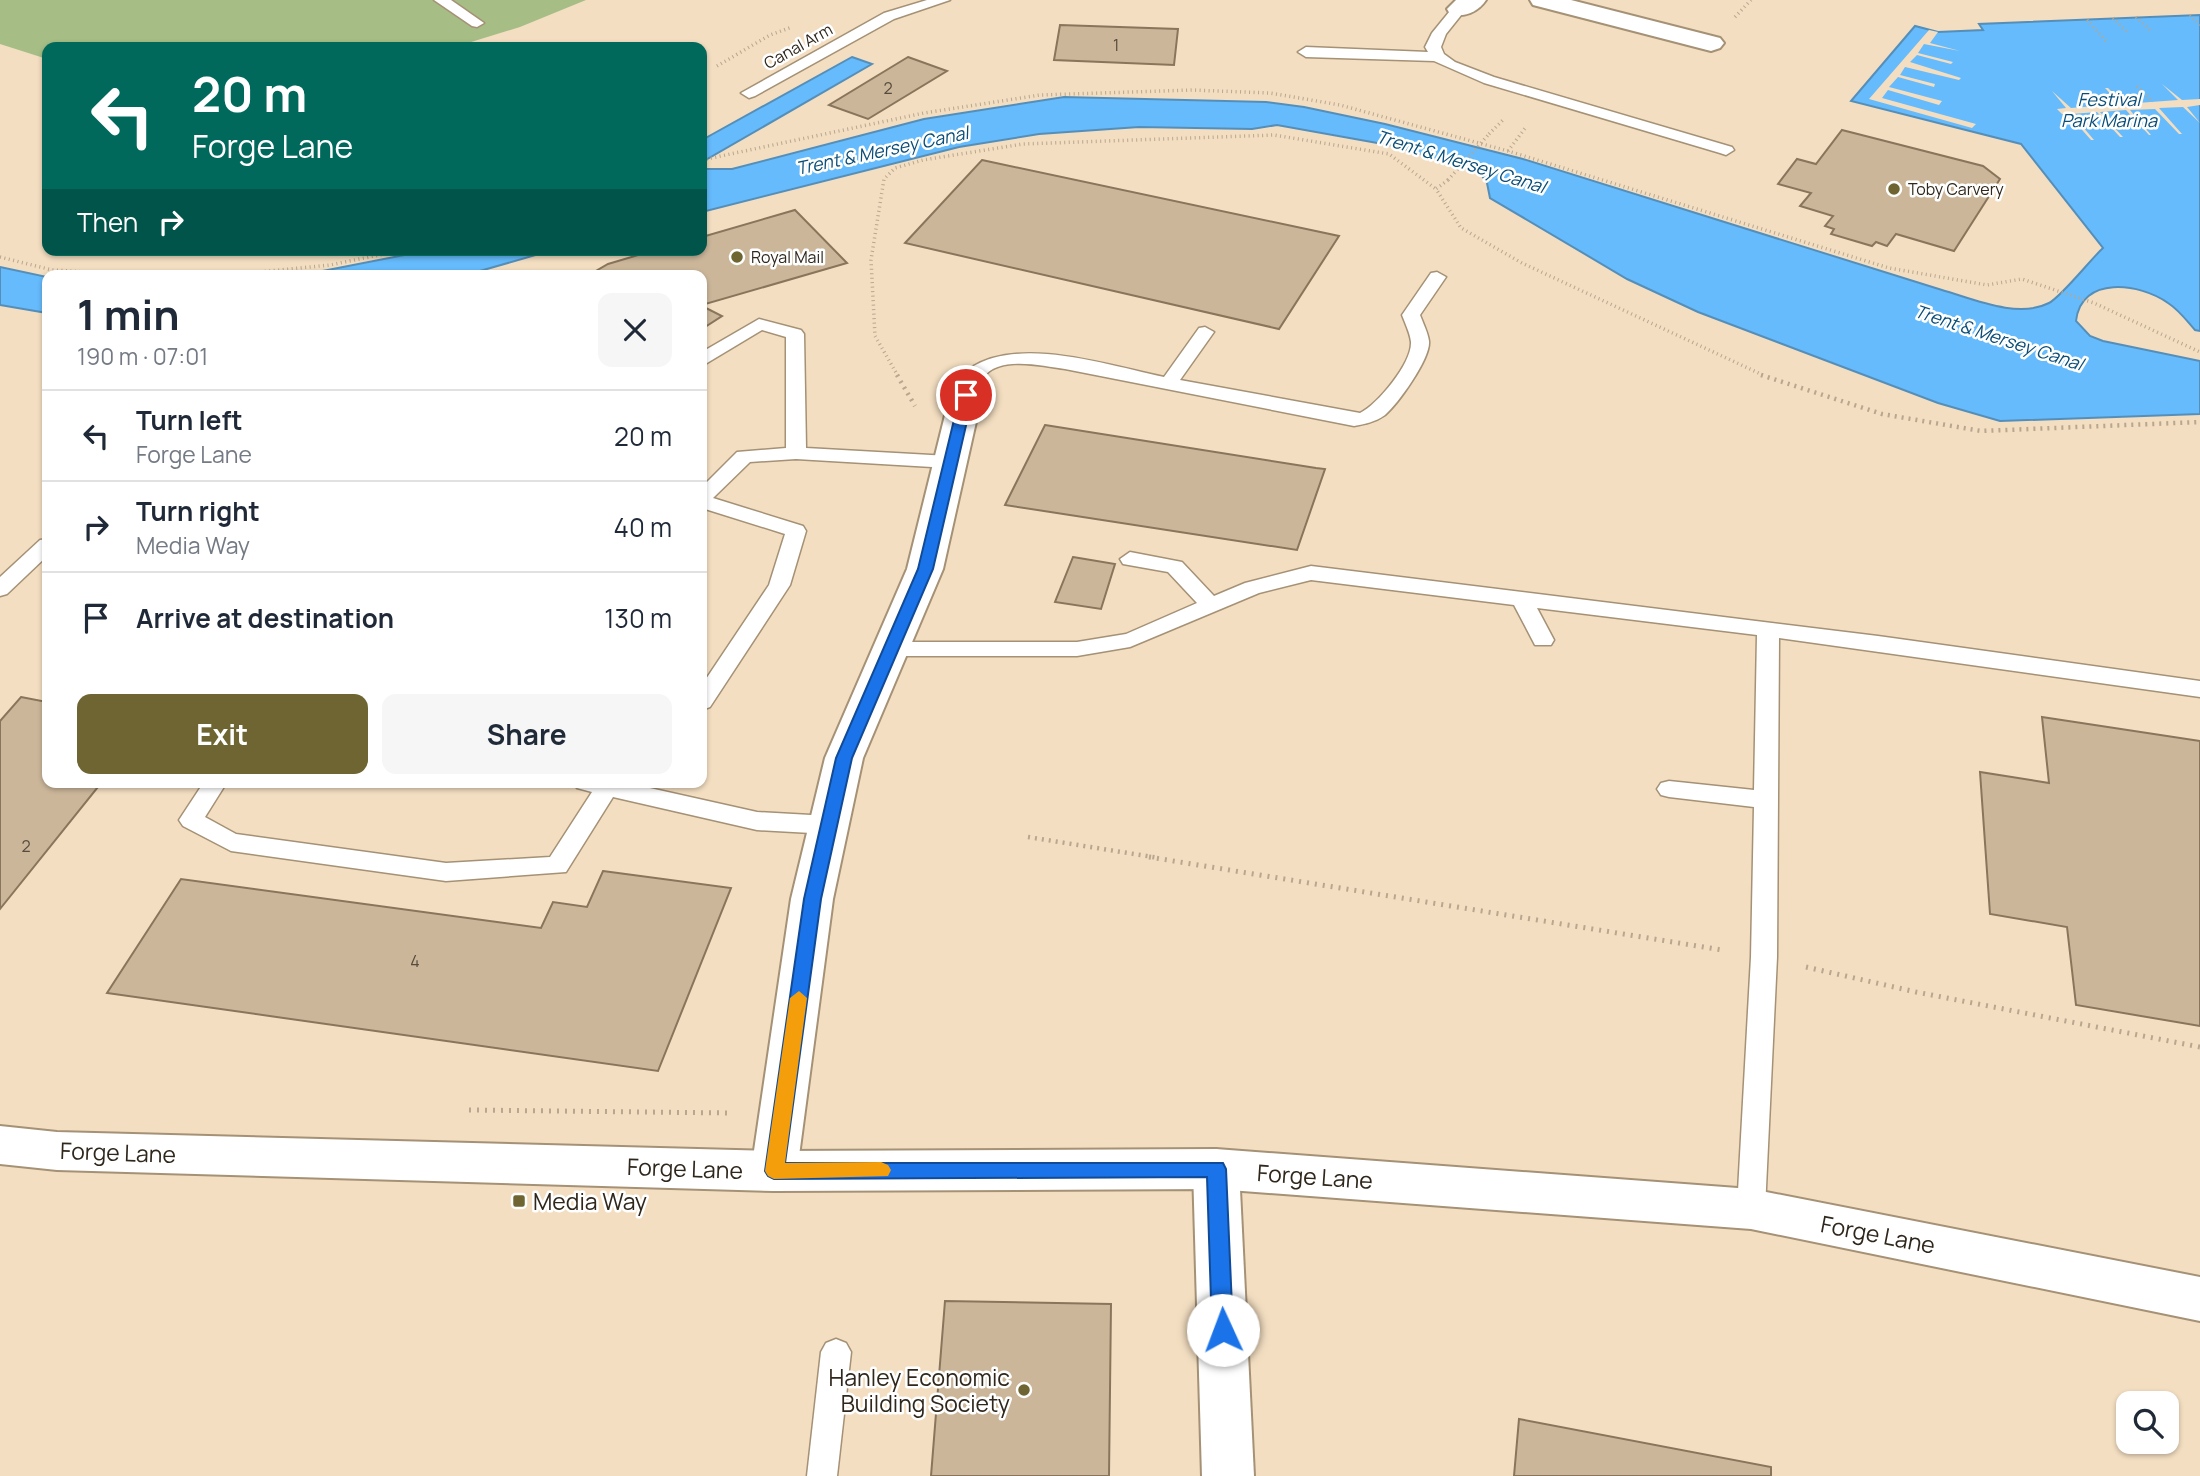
<!DOCTYPE html>
<html lang="en">
<head>
<meta charset="utf-8">
<style>
	body { margin:0; font-family:Manrope,sans-serif; background:#f6f6f7; color:#1f2937; height:100vh; display:flex; flex-direction:column; font-size:26px; white-space:nowrap }
	* { box-sizing:border-box; margin:0 }
	p { font-size:23px; color:#747a83 }
	.icon { flex:none; width:38px; height:38px; fill:none; stroke:currentColor; stroke-width:2; stroke-linecap:round; stroke-linejoin:round }
	.map { position:relative; flex:1; overflow:hidden }
	.sheet { position:absolute; left:42px; top:270px; width:665px; height:518px; display:flex; flex-direction:column; background:#fff; border-radius:14px; box-shadow:0 2px 5px #0004 }
	.sheet>* { flex:none }
	.hud { position:absolute; left:42px; top:42px; width:665px; height:214px; border-radius:14px; box-shadow:0 2px 5px #0004; background:#00695c; color:#fff; overflow:hidden }
	.fabs { position:absolute; left:2116px; top:1391px; display:grid; gap:14px }
	.fabs a { display:grid; place-items:center; width:63px; height:63px; border-radius:14px; background:#fff; box-shadow:0 2px 5px #0004; font-size:35px }
	.pin { position:absolute; display:grid; place-items:center; width:60px; height:60px; color:#fff; margin:-30px; border:4px solid #fff; border-radius:50%; box-shadow:0 2px 7px #0007 }
	.me { position:absolute; width:77px; margin:-38px; rotate:358deg; stroke-linejoin:round; filter:drop-shadow(0 0 5px #0008) }
	.turn { display:flex; align-items:center; gap:24px; height:147px; padding:0 35px; font-size:32px }
	.turn .icon { width:91px; height:91px; stroke-width:2.5 }
	.turn b { display:block; font-size:49px; line-height:60px }
	.then { display:flex; align-items:center; height:66px; padding:0 35px; background:#0003; gap:14px; font-size:26px }
	.round { display:grid; place-items:center; flex:none; width:74px; height:74px; border-radius:14px; background:#f6f6f7 }
	.overview { display:flex; align-items:center; justify-content:space-between; height:119px; padding:0 35px }
	h1 { font-size:42px; font-weight:700; line-height:52px }
	.button { display:flex; gap:14px; margin-top:auto; padding:14px 35px }
	.button a { flex:1; height:80px; border-radius:14px; background:#6e6532; color:#fff; font-size:28px; font-weight:700; line-height:80px; text-align:center }
	.button a+a { background:#f6f6f7; color:#1f2937 }
	ul { padding:0; list-style:none }
	li { display:flex; align-items:center; gap:21px; height:91px; padding:0 35px; border-top:2px solid #e0e1e3 }
	li div { flex:1 }
	li b { display:block; font-size:26px }
	li em { font-style:normal }
	.map>svg:first-child { display:block }
	.green { fill:#a6be85 }
	.water { fill:#65bbfc; stroke:#558fb9; stroke-width:2 }
	.pier { fill:#f3dec1 }
	.building { fill:#cbb69a; stroke:#89755b; stroke-width:2 }
	.lines { fill:none; stroke-linecap:round; stroke-linejoin:round }
	.lane-casing { stroke:#a59175; stroke-width:3 }
	.street-casing { stroke:#a59175; stroke-width:4 }
	.secondary-casing { stroke:#a59175; stroke-width:4 }
	.path-far2 { stroke:#b8a68f; stroke-width:3.5; stroke-dasharray:1 3.5; stroke-linecap:butt }
	.path-far1 { stroke:#b8a68f; stroke-width:4.5; stroke-dasharray:2 5; stroke-linecap:butt }
	.path { stroke:#b8a68f; stroke-width:5; stroke-dasharray:2 6; stroke-linecap:butt }
	.lane { fill:#fff; fill-rule:evenodd }
	.street { fill:#fff; fill-rule:evenodd }
	.secondary { fill:#fff; fill-rule:evenodd }
	.path-bridge { stroke:#b8a68f; stroke-width:3.5; stroke-dasharray:1 3.5; stroke-linecap:butt }
	.route { fill:#1a73e8; stroke:#114b97; stroke-width:2 }
	.slow { fill:#f59e0b }
	.poi-dot { fill:#6e6532; stroke:#fff; stroke-width:2.5 }
	.labels { text-anchor:middle; dominant-baseline:central; stroke-width:5; stroke-linejoin:round; paint-order:stroke }
	.number-label { font-size:16px; fill:#564b3c }
	.far-street-label { font-size:16px; fill:#2f271c; stroke:#fff }
	.far-poi-label { font-size:16px; fill:#2f271c; stroke:#fff; text-anchor:start }
	.far-water-label { font-size:18px; font-style:italic; fill:#0a4e78; stroke:#fff }
	.near-street-label { font-size:23px; fill:#2f271c; stroke:#fff }
	.near-poi-label { font-size:23px; fill:#2f271c; stroke:#fff; text-anchor:start }
</style>
</head>
<body>
<div class="map">
<svg width="2200" height="1476" viewBox="0 0 2200 1476">
	<rect width="100%" height="100%" fill="#f3dec1"/>
	<polygon class="green" points="0,0 586,0 520,27 455,47 47,47 47,59 0,44"/>
	<g class="water">
		<path d="M2200,15V331L2195,330C2187,321 2179,310 2168,303C2140,283 2081,275 2076,321L2090,336L2103,341L2200,361V414L2000,421L1938,403L1698,312L1627,279L1490,198L1487,183L1480,173L1394,146L1277,125L1252,129L1139,127L1039,134L959,147L702,212V169H732L924,119L1064,97L1266,102L1304,107L1385,124L1523,159L1942,290C1973,299 2018,319 2049,303C2061,297 2091,259 2103,248L2021,144L1851,101L1915,26L1938,32L1983,30L1979,24Z"/>
		<polygon points="852,57 872,64 704,161 702,166 702,140"/>
		<polygon points="430,250 553,250 466,275 302,275"/>
		<polygon points="0,267 47,277 47,313 0,305"/>
	</g>
	<g class="pier">
		<polygon points="1929,30 1938,32 1930,43 1960,51 1924,44 1918,53 1953,62 1951,64 1917,55 1910,62 1961,78 1959,80 1905,67 1900,75 1935,84 1934,87 1898,77 1889,87 1942,101 1939,105 1888,90 1882,98 1976,124 1972,128 1869,99"/>
		<polygon points="2162,84 2182,100 2200,99 2200,105 2187,107 2200,123 2183,107 2159,108 2182,134 2179,134 2155,109 2130,110 2151,135 2149,135 2126,110 2100,112 2123,137 2120,137 2097,112 2072,114 2094,140 2091,140 2068,114 2062,114 2057,109 2066,108 2052,91 2071,108 2095,106 2080,90 2084,90 2099,106 2120,104 2105,88 2108,88 2124,104 2178,100"/>
	</g>
	<g class="building">
		<polygon points="1060,25 1178,29 1174,65 1054,60"/>
		<polygon points="908,57 947,71 868,119 829,105"/>
		<polygon points="1842,130 1983,166 2000,179 1954,251 1896,234 1887,246 1876,242 1872,246 1831,234 1834,229 1825,226 1833,216 1800,206 1811,193 1778,184 1797,159 1816,164"/>
		<polygon points="982,160 1339,236 1279,329 905,243"/>
		<polygon points="795,210 847,263 702,305 702,275 589,275 608,264 655,250 702,250 702,237"/>
		<polygon points="702,306 722,316 702,329"/>
		<polygon points="1045,425 1316,468 1325,469 1297,550 1005,505"/>
		<polygon points="1073,557 1115,564 1101,609 1055,602"/>
		<polygon points="21,697 47,702 47,782 102,782 0,909 0,721"/>
		<polygon points="2042,717 2200,741 2200,1026 2076,1005 2067,927 1990,914 1980,772 2049,783"/>
		<polygon points="603,871 731,888 658,1071 107,993 181,879 541,928 553,902 587,907"/>
		<polygon points="945,1301 1111,1304 1109,1476 931,1476"/>
		<polygon points="1519,1419 1771,1467 1771,1476 1514,1476"/>
	</g>
	<g class="lines">
		<g class="lane-casing">
			<g id="lane">
				<polygon points="434,0 451,0 484,23 477,27 472,26"/>
				<polygon points="927,0 950,0 894,19 755,96 749,98 741,93 884,13"/>
				<polygon points="1459,5 1466,9 1446,34 1441,47 1444,54 1455,62 1494,77 1732,147 1734,150 1726,155 1720,153 1484,83 1434,61 1306,57 1298,52 1306,47 1428,52 1425,47 1432,33 1454,6"/>
				<path d="M1437,272L1446,277L1420,315C1423,323 1428,333 1429,341C1431,358 1398,404 1385,415C1375,422 1365,424 1354,426L1065,369C1042,366 998,355 983,378C979,385 977,393 973,399L966,401L957,395L972,367C1022,336 1110,366 1164,377L1199,328L1205,327L1214,332L1180,380L1360,413C1378,404 1412,363 1411,342C1410,333 1405,323 1402,315L1431,273Z"/>
				<polygon points="759,319 801,330 804,334 806,448 949,456 959,462 949,468 796,459 750,462 713,498 803,526 806,531 790,585 710,707 702,710 702,685 769,585 785,534 702,508 702,487 737,452 786,448 786,337 762,330 702,366 702,352"/>
				<polygon points="47,539 47,556 7,594 0,596 0,577 40,540"/>
				<polygon points="1130,552 1182,562 1214,596 1245,583 1311,566 1878,636 2200,681 2200,697 1779,638 1777,957 1765,1209 1761,1217 1751,1221 1741,1217 1737,1209 1751,957 1754,807 1669,797 1661,795 1657,789 1661,783 1669,781 1754,790 1757,635 1537,608 1554,640 1551,645 1535,645 1514,605 1311,580 1259,593 1130,647 1077,656 893,656 885,654 882,649 885,644 893,642 1077,642 1126,634 1197,603 1168,572 1123,564 1120,559"/>
				<polygon points="204,782 227,782 205,817 236,834 446,863 550,857 592,792 577,788 574,782 623,782 757,812 829,816 837,819 841,825 837,831 829,834 757,830 613,797 566,872 446,881 231,851 183,826 179,820"/>
				<polygon points="836,1339 846,1343 851,1352 837,1476 807,1476 821,1352 826,1343"/>
			</g>
		</g>
		<g class="street-casing">
			<g id="street">
				<path d="M1456,0H1486C1478,12 1464,18 1450,14L1447,9Z"/>
				<polygon points="1530,0 1571,0 1720,38 1724,43 1720,48 1711,51 1533,5"/>
				<polygon points="966,385 977,388 982,395 943,569 863,758 833,899 797,1171 790,1185 774,1191 758,1185 751,1171 791,899 825,758 907,569 950,395 955,388"/>
				<polygon points="1216,1149 1232,1155 1239,1169 1254,1476 1202,1476 1193,1169 1200,1155"/>
			</g>
		</g>
		<g class="secondary-casing">
			<polygon id="secondary" points="0,1126 57,1132 774,1151 1216,1149 1751,1189 2200,1277 2200,1321 1751,1229 1216,1189 774,1191 57,1170 0,1164"/>
		</g>
		<g class="path-far2">
			<polyline points="2190,15 2200,25"/>
			<polyline points="1735,17 1751,0"/>
			<polyline points="2136,17 2152,32"/>
			<polyline points="2113,18 2128,33"/>
			<polyline points="2087,20 2106,41"/>
			<polyline points="717,66 770,35 792,27"/>
			<polyline points="2137,86 2153,102"/>
			<polyline points="1489,134 1503,120"/>
			<polyline points="1508,151 1526,127"/>
			<polyline points="702,160 924,113 1040,95 1192,90 1270,93 1340,105 1508,151 1889,268 1987,285 2022,279 2094,303 2200,352"/>
			<polyline points="1448,180 1436,189 1461,228 1522,263 1765,376"/>
			<polyline points="0,257 52,270 138,275"/>
			<polyline points="229,275 330,265 404,250"/>
			<polyline points="898,376 875,336 871,260 884,179 895,168 923,160 1023,144 1274,135 1389,154 1436,189"/>
		</g>
		<g class="path-far1">
			<polyline points="897,375 915,406"/>
			<polyline points="1761,375 1882,414 1981,431 2200,422"/>
			<polyline points="1028,837 1159,858"/>
		</g>
		<g class="path">
			<polyline points="1149,857 1722,950"/>
			<polyline points="1806,967 1916,992 2200,1047"/>
			<polyline points="469,1110 730,1113"/>
		</g>
		<use href="#lane" class="lane"/>
		<use href="#street" class="street"/>
		<use href="#secondary" class="secondary"/>
		<polyline class="path-bridge" points="1448,180 1489,134"/>
	</g>
	<polygon class="route" points="966,391 973,395 933,569 852,758 821,899 785,1163 1223,1163 1226,1169 1233,1330 1230,1337 1223,1340 1215,1337 1212,1330 1207,1177 774,1179 768,1176 765,1171 804,899 836,758 918,569 960,395"/>
	<polygon class="slow" points="799,991 807,998 785,1163 881,1162 888,1165 891,1170 888,1176 774,1179 768,1176 765,1171 790,998"/>
	<g class="poi-dot">
		<circle cx="1894" cy="189" r="7"/>
		<circle cx="737" cy="257" r="7"/>
		<rect x="512" y="1194" width="14" height="14" rx="3.5"/>
		<circle cx="1024" cy="1390" r="7"/>
	</g>
	<g class="labels">
		<g class="number-label">
			<text x="1116" y="45">1</text>
			<text x="888" y="88">2</text>
			<text x="26" y="846">2</text>
			<text x="415" y="961">4</text>
		</g>
		<g class="far-street-label">
			<text transform="translate(798 46) rotate(-29)">Canal Arm</text>
		</g>
		<g class="far-poi-label">
			<text x="1908" y="189">Toby Carvery</text>
			<text x="751" y="257">Royal Mail</text>
		</g>
		<g class="far-water-label">
			<text x="2109" y="99">Festival<tspan x="2109" dy="21">Park Marina</tspan></text>
			<text transform="translate(882 150) rotate(-12)">Trent &amp; Mersey Canal</text>
			<text transform="translate(1461 161) rotate(17)">Trent &amp; Mersey Canal</text>
			<text transform="translate(1999 337) rotate(18)">Trent &amp; Mersey Canal</text>
		</g>
		<g class="near-street-label">
			<text transform="translate(118 1152) rotate(2)">Forge Lane</text>
			<text transform="translate(685 1168) rotate(2)">Forge Lane</text>
			<text transform="translate(1315 1176) rotate(4)">Forge Lane</text>
			<text transform="translate(1878 1234) rotate(11)">Forge Lane</text>
		</g>
		<g class="near-poi-label">
			<text x="533" y="1201">Media Way</text>
			<text x="1010" y="1377" text-anchor="end">Hanley Economic<tspan x="1010" dy="26">Building Society</tspan></text>
		</g>
	</g>
</svg>
<div class="fabs">
<a><svg class="icon" aria-label="search" viewBox="0 0 24 24"><circle cx="10" cy="10" r="6"/><path d="M15 15l6 6"/></svg></a>
</div>
<div class="pin" style="left:966px;top:395px;background:#d93025"><svg class="icon" aria-label="arrive" viewBox="0 0 24 24"><path d="M6 21V4h12l-3 4 3 4H6"/></svg></div>
<svg class="me" style="left:1223px;top:1330px" viewBox="-20 -20 40 40"><circle r="19" fill="#fff"/><path d="M0-13L10 11 0 6-10 11z" fill="#1a73e8"/></svg>
<div class="hud">
<div class="turn"><svg class="icon" aria-label="left" viewBox="0 0 24 24"><path d="M17 20v-9H6M10 6l-5 5 5 5"/></svg><div><b>20 m</b>Forge Lane</div></div>
<div class="then">Then<svg class="icon" aria-label="right" viewBox="0 0 24 24"><path d="M7 20v-9h11M14 6l5 5-5 5"/></svg></div>
</div>
<section class="sheet">
<div class="overview"><div><h1>1 min</h1><p>190 m · 07:01</p></div><a class="round"><svg class="icon" aria-label="close" viewBox="0 0 24 24"><path d="M6 6l12 12M18 6L6 18"/></svg></a></div>
<ul>
<li><svg class="icon" aria-label="left" viewBox="0 0 24 24"><path d="M17 20v-9H6M10 6l-5 5 5 5"/></svg><div><b>Turn left</b><p>Forge Lane</p></div><em>20 m</em></li>
<li><svg class="icon" aria-label="right" viewBox="0 0 24 24"><path d="M7 20v-9h11M14 6l5 5-5 5"/></svg><div><b>Turn right</b><p>Media Way</p></div><em>40 m</em></li>
<li><svg class="icon" aria-label="arrive" viewBox="0 0 24 24"><path d="M6 21V4h12l-3 4 3 4H6"/></svg><div><b>Arrive at destination</b></div><em>130 m</em></li>
</ul>
<div class="button"><a>Exit</a><a>Share</a></div>
</section>
</div>
</body>
</html>
